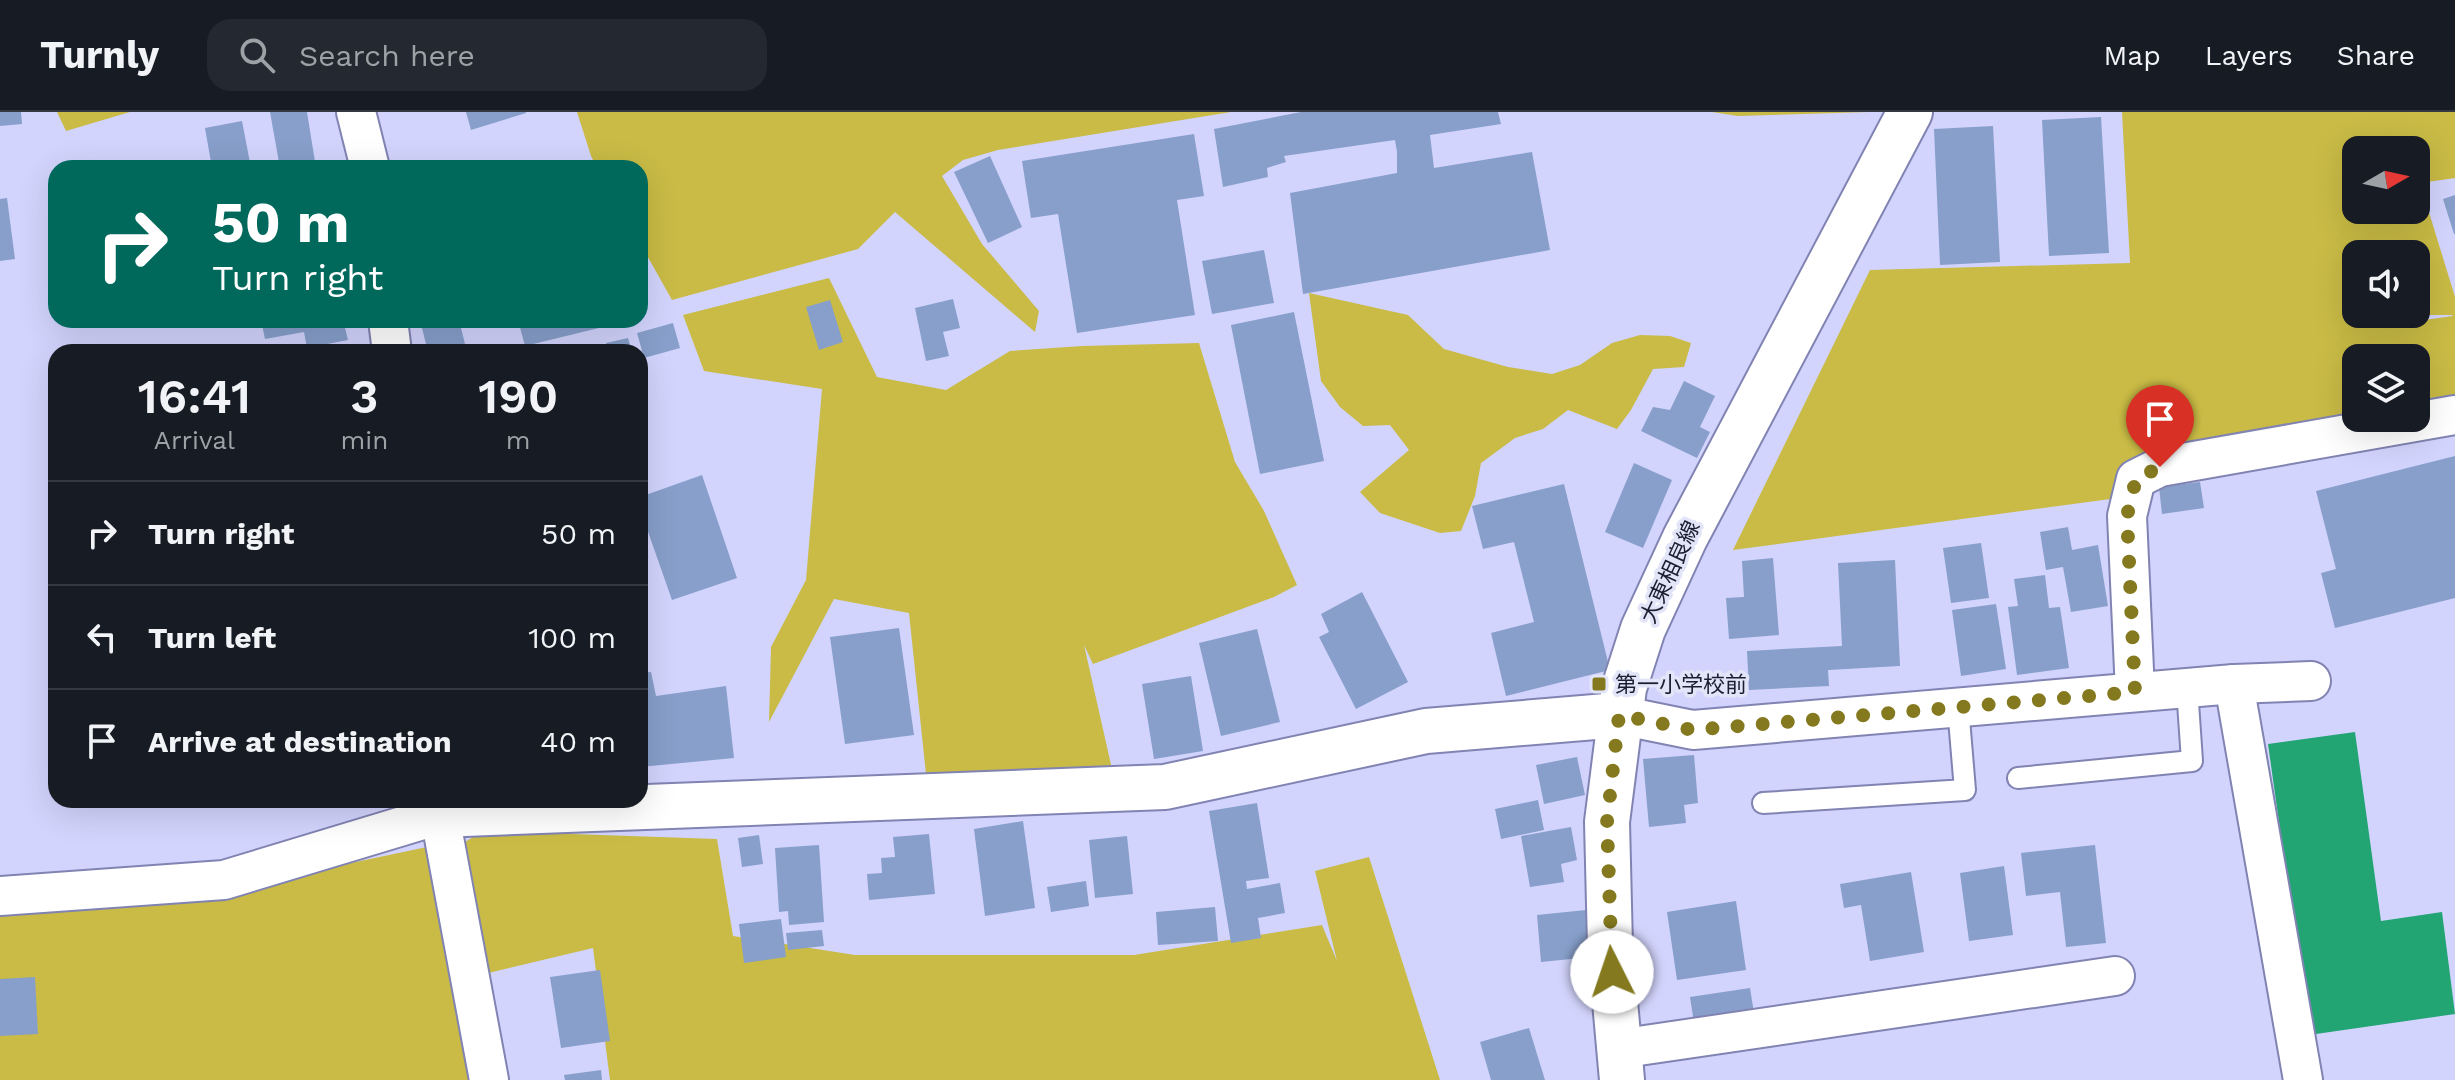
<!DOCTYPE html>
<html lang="en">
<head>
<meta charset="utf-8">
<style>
	body { margin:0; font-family:"Work Sans","Noto Sans JP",sans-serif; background:#242831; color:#f1f3f6; height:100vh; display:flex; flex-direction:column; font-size:30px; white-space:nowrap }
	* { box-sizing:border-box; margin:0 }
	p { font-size:26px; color:#9ea1a6 }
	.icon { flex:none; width:44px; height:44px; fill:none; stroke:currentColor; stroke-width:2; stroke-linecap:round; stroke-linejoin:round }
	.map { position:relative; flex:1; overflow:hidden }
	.details { position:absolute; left:48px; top:232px; width:600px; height:464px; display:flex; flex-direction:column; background:#171b24; border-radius:24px; box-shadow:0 8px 32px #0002 }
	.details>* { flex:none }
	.top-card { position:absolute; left:48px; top:48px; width:600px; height:168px; border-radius:24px; box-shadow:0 8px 32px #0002; background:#00695c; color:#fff; overflow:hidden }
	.needle { width:52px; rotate:81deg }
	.buttons { position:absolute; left:2342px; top:24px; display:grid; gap:16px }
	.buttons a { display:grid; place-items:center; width:88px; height:88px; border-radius:16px; background:#171b24; box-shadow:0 8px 32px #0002; font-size:40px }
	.pin { position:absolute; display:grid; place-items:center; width:68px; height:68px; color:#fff; margin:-82px -34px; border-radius:50% 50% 50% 0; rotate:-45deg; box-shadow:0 0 8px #0007 }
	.pin .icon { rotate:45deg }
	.me { position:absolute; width:88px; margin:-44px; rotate:356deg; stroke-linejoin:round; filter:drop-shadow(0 0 6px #0008) }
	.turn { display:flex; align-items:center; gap:28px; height:168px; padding:0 32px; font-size:36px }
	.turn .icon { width:104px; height:104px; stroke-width:2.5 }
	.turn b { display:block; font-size:56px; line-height:68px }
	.eta { display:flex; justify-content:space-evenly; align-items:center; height:136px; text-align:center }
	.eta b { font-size:48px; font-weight:600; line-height:56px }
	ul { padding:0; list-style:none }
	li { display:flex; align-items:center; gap:24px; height:104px; padding:0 32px; border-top:2px solid #363941 }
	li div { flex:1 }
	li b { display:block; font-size:30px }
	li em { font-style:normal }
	header { display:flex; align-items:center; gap:48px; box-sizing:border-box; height:112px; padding:0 40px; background:#171b24; border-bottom:2px solid #363941 }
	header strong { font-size:38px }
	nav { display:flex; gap:44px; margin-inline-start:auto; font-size:28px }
	.search { width:560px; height:72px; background:#242831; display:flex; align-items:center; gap:20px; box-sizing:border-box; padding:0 28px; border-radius:24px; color:#9ea1a6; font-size:30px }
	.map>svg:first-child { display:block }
	.green { fill:#c9bb45; fill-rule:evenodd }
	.water { fill:#22a473 }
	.building { fill:#879fca }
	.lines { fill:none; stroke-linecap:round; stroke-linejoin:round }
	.service-casing { stroke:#8183b2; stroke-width:24 }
	.minor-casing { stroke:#8183b2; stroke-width:42 }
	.tertiary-casing { stroke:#8183b2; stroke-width:48 }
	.secondary-casing { stroke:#8183b2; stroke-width:48 }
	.service { stroke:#fff; stroke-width:20 }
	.minor { stroke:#fff; stroke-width:38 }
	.tertiary { stroke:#fff; stroke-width:44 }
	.secondary { stroke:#fff; stroke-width:44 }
	.route { stroke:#84791e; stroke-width:14; stroke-dasharray:0 25.2 }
	.poi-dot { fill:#84791e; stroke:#e2e4f8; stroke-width:3 }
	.labels { text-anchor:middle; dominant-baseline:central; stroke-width:7; stroke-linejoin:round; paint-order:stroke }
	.street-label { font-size:22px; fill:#1d1d30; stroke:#e2e4f8 }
	.poi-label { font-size:22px; fill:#1d1d30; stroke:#e2e4f8; text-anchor:start }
</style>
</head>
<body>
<header>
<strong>Turnly</strong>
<div class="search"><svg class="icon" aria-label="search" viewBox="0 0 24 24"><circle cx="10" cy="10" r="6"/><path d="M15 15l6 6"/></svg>Search here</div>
<nav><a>Map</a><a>Layers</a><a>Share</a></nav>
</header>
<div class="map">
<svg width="2455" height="968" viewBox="0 0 2455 968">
	<rect width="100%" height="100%" fill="#d2d4fd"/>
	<g class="green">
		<polygon points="57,0 130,0 66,19"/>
		<polygon points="577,0 1231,0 998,38 963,48 942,64 982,132 1039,199 1035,220 895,100 858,137 672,188 640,131 640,56 597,56 591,44"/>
		<polygon points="1712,0 1869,0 1738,4"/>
		<path d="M2122,0H2455V66L2420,71L2455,185V301L2135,350L2118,386L1733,438L1870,158L2130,151ZM2356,38H2416V98H2356ZM2356,142H2416V202H2356ZM2380,203H2452L2453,204L2381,214ZM2356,246H2416V306H2356Z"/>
		<polygon points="829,166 877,265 946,278 1010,239 1082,234 1199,231 1235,350 1264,399 1297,473 1274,485 1093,552 1084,533 1112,657 926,662 909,501 834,487 769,610 771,535 806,468 822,277 704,259 683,203"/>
		<polygon points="1309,181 1408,203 1444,237 1508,255 1552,262 1580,253 1612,231 1640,223 1670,224 1691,231 1684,255 1653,257 1631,298 1617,317 1568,298 1543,317 1515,326 1481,351 1475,384 1461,419 1440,421 1380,401 1360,380 1409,338 1390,313 1363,314 1340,295 1321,269"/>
		<polygon points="483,719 717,727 733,824 855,843 1134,843 1322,813 1337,849 1315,759 1369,745 1440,968 610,968 593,836 476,864 460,733"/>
		<polygon points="441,732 488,968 0,968 0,796 148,794"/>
	</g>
	<polygon class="water" points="2355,620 2381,809 2442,800 2455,902 2309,923 2268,632"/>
	<g class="building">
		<polygon points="0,0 21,0 22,12 0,14"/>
		<polygon points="270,0 307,0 316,56 280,56"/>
		<polygon points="466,0 526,0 526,1 471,18"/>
		<polygon points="1301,0 1498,0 1501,12 1430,23 1434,56 1532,40 1550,138 1303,182 1290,81 1397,61 1397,40 1395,28 1284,44 1286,50 1267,56 1268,65 1223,75 1214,17"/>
		<polygon points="2101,5 2109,141 2049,144 2042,8"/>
		<polygon points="242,9 251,56 212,56 205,16"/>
		<polygon points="1993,14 2000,150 1940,153 1934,17"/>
		<polygon points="1194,22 1204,84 1177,88 1195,203 1077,221 1058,102 1031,106 1022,49"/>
		<polygon points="990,44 1022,115 988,131 954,60"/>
		<polygon points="2455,83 2455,122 2454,122 2443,87"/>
		<polygon points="7,86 15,147 0,149 0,87"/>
		<polygon points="1264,138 1274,191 1212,202 1202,149"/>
		<polygon points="953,187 960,216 943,220 949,244 926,249 915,196"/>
		<polygon points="830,188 843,230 819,238 806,195"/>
		<polygon points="1294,200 1324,349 1260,362 1231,213"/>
		<polygon points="261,208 343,208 348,228 307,236 304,220 265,227"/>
		<polygon points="420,208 459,208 467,240 428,240"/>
		<polygon points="518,208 597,208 599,216 525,234"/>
		<polygon points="673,211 680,236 644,246 637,221"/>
		<polygon points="628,226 632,240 608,240 606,231"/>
		<polygon points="1684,269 1715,284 1700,315 1710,320 1697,346 1641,319 1653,295 1670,298"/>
		<polygon points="2455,344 2455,486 2335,516 2321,461 2336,457 2316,379"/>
		<polygon points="1634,351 1672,368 1643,436 1605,420"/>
		<polygon points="702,363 737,466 672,488 640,397 640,385"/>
		<polygon points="2200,370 2204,396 2162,402 2159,375"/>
		<polygon points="1564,372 1610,558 1506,584 1491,521 1534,510 1514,430 1483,437 1472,394"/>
		<polygon points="2068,415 2072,438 2098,433 2108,494 2071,500 2063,455 2046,458 2040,420"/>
		<polygon points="1981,431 1989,486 1951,491 1943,436"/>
		<polygon points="1773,446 1779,523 1729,527 1726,486 1744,485 1742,449"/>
		<polygon points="1895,448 1900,554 1828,558 1829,574 1749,578 1747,539 1842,534 1838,451"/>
		<polygon points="2045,463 2049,496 2060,495 2069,556 2017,563 2008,495 2018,494 2014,467"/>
		<polygon points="1362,480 1408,570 1356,597 1319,525 1329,520 1321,502"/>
		<polygon points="1996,492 2006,557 1961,564 1952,498"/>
		<polygon points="899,516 914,623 845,632 830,525"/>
		<polygon points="1257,517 1280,610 1221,624 1199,531"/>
		<polygon points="651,560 656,584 726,574 734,646 640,655 640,561"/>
		<polygon points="1191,564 1203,639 1154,647 1142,572"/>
		<polygon points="1694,643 1698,691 1684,693 1686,711 1649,715 1643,647"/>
		<polygon points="1577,645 1585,683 1544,692 1536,653"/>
		<polygon points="1538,688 1544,718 1501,727 1495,697"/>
		<polygon points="1257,691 1269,766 1246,769 1247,777 1280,771 1285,801 1258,806 1261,826 1231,831 1209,699"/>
		<polygon points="1023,709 1035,796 985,804 974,717"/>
		<polygon points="1571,715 1577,748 1561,752 1564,770 1530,775 1521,724"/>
		<polygon points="929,722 935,782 869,788 867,762 882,761 881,746 895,745 893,725"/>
		<polygon points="759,723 763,752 742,755 738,726"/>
		<polygon points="1127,724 1133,782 1095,786 1089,728"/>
		<polygon points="819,733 824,810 789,813 788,799 779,800 775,736"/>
		<polygon points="2095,733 2106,831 2066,835 2060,780 2026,784 2021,741"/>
		<polygon points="2004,754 2013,823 1969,829 1960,761"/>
		<polygon points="1911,760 1924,840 1870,849 1861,793 1844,796 1840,772"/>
		<polygon points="1086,769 1089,794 1051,800 1047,775"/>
		<polygon points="1736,789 1746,858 1677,868 1667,800"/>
		<polygon points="1215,795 1218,829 1158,833 1156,800"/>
		<polygon points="1586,798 1591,845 1541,850 1537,803"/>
		<polygon points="781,807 786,845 744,851 739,812"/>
		<polygon points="822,818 824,834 788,838 786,821"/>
		<polygon points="600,858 610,929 561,936 550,865"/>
		<polygon points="35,865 38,922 0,924 0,867"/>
		<polygon points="1750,876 1754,901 1694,911 1690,885"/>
		<polygon points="1529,916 1545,968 1491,968 1480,930"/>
		<polygon points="601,958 602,968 565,968 564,963"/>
	</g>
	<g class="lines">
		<g class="service-casing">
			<g id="service">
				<polyline points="2018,666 2192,649 2187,576"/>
				<polyline points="1763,691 1965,678 1958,595"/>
			</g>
		</g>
		<g class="minor-casing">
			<g id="minor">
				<polyline points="356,0 370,56"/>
				<polyline points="388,208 392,240"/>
				<polyline points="2234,572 2303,968"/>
				<polyline points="2135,580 2127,404 2136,367 2160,355 2455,303"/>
				<polyline points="1619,603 1693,618 2234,572 2311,569"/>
				<polyline points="437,688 489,968"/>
				<polyline points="0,784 224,768 439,703"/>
				<polyline points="1618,937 2115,864"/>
			</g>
		</g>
		<g class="tertiary-casing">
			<polyline id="tertiary" points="439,703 1165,675 1426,619 1619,603"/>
		</g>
		<g class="secondary-casing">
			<polyline id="secondary" points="1622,968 1610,834 1607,710 1624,576 1643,517 1685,426 1910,0"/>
		</g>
		<use href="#service" class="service"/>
		<use href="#minor" class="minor"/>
		<use href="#tertiary" class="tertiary"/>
		<use href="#secondary" class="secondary"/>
	</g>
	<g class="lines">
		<polyline class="route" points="1612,860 1607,710 1619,603 1693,618 2135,580 2127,404 2136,367 2160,355"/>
	</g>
	<rect class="poi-dot" x="1591" y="564" width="16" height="16" rx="4"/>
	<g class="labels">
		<g class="street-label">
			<text transform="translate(1670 460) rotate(-65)">大東相良線</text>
		</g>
		<g class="poi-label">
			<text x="1615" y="572">第一小学校前</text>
		</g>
	</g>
</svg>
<div class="buttons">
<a><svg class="needle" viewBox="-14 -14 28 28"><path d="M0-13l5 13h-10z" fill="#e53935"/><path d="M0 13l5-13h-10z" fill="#9ea1a6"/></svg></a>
<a><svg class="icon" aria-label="sound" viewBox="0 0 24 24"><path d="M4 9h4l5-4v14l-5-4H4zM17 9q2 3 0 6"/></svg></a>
<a><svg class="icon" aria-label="layers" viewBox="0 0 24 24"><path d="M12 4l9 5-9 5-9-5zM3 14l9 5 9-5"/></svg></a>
</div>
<div class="pin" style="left:2160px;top:355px;background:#d93025"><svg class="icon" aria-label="arrive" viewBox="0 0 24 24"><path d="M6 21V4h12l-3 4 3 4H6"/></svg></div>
<svg class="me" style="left:1612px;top:860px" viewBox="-20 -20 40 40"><circle r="19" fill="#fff"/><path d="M0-13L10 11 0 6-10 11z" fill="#84791e"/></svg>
<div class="top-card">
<div class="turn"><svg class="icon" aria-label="right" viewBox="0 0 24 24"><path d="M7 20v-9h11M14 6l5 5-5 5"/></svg><div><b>50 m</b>Turn right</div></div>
</div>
<section class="details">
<div class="eta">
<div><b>16:41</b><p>Arrival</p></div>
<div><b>3</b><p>min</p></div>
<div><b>190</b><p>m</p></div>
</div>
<ul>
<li><svg class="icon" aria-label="right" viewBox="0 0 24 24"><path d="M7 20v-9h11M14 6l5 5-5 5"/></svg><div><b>Turn right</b></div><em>50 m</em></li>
<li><svg class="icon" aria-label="left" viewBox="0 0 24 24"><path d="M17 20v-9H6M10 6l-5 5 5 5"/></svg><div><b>Turn left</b></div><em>100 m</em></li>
<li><svg class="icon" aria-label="arrive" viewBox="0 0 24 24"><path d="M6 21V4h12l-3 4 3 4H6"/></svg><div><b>Arrive at destination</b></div><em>40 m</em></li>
</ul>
</section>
</div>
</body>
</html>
